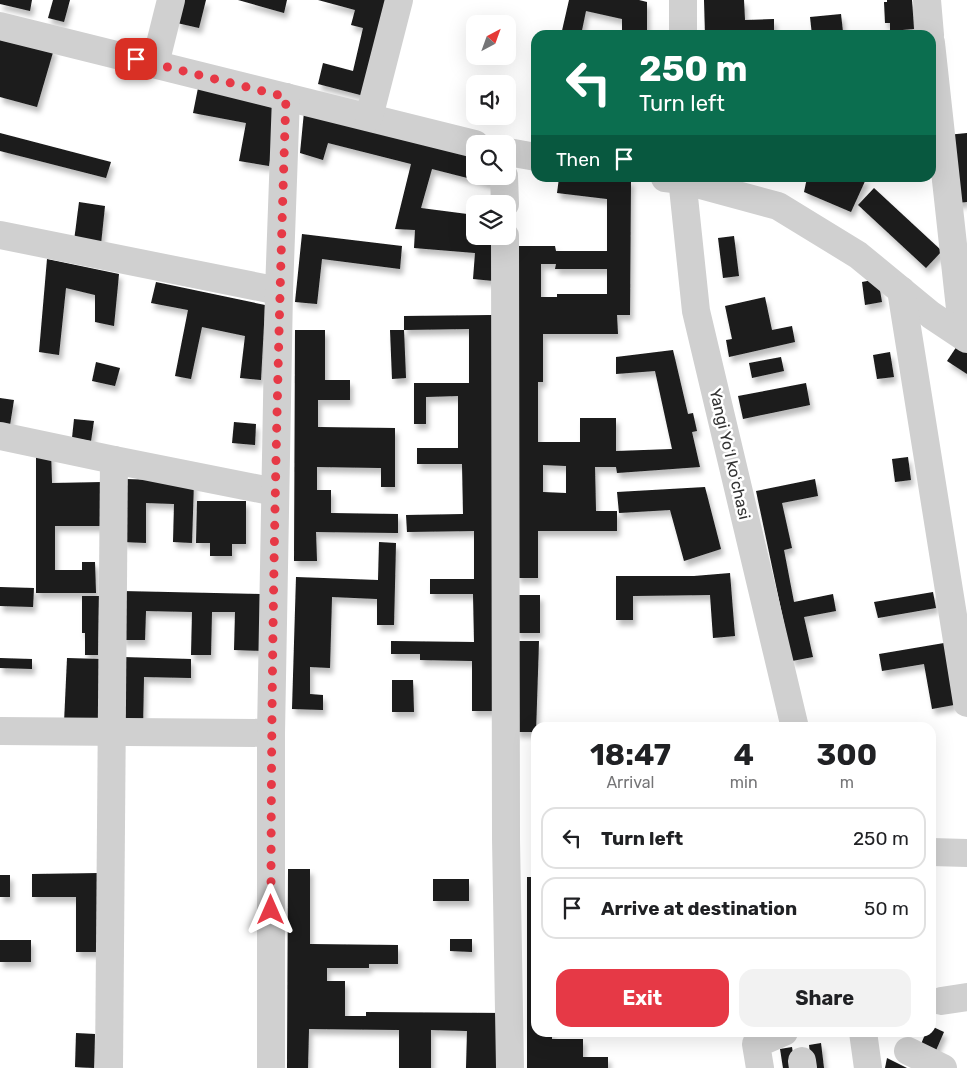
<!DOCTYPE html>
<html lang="en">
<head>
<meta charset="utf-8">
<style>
	body { margin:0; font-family:Rubik,sans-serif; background:#f2f2f2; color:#202124; height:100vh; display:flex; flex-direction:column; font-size:19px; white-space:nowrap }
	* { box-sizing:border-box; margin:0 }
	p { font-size:16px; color:#757577 }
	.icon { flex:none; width:28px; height:28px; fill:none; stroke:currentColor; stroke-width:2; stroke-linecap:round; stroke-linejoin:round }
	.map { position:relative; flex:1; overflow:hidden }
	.side { position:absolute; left:531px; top:722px; width:405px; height:315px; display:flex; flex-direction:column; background:#fff; border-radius:15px; box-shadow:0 5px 20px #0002 }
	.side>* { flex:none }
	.top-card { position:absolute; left:531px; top:30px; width:405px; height:152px; border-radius:15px; box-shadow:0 5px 20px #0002; background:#0b6e4f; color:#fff; overflow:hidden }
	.needle { width:32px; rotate:41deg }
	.tools { position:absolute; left:466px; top:15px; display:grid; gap:10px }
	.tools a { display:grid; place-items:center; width:50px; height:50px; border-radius:10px; background:#fff; box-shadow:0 5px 20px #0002; font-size:25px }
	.pin { position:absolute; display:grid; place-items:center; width:42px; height:42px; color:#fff; margin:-21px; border-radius:10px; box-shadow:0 2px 8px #0006 }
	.me { position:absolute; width:55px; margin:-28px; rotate:0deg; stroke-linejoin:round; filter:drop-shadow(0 0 4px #0008) }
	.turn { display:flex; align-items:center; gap:18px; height:105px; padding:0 25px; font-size:22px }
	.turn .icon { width:65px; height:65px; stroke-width:2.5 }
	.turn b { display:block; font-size:35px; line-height:42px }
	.then { display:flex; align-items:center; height:48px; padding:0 25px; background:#0003; gap:10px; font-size:19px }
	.eta { display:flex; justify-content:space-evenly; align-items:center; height:85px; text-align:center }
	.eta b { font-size:30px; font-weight:700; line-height:35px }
	.cta { display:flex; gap:10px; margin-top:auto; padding:10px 25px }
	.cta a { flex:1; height:58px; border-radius:15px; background:#e63946; color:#fff; font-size:20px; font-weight:700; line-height:58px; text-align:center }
	.cta a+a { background:#f2f2f2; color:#202124 }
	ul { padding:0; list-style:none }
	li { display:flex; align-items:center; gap:15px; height:62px; margin:0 10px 8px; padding:0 15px; border:2px solid #e0e0e0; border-radius:15px }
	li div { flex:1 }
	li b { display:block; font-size:19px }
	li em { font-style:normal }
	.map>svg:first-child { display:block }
	.building { fill:#1a1a1a; fill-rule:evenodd; filter:url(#shadow) }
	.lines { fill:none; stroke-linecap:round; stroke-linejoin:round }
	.minor { stroke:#d0d0d0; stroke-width:28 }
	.route { stroke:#e63946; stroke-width:9; stroke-dasharray:0 16.2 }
	.labels { text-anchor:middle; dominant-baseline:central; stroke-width:5; stroke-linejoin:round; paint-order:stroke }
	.street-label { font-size:16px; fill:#333; stroke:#fff }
</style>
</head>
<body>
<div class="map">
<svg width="967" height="1068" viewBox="0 0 967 1068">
	<defs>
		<filter id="shadow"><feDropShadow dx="3" dy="5.5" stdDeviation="2.5" flood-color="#0004"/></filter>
	</defs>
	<rect width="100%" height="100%" fill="#fff"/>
	<g class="building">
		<polygon points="0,0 32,0 30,11 0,4"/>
		<polygon points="53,0 70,0 64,22 48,18"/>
		<polygon points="182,0 206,0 199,28 177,23"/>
		<polygon points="238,0 287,0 284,13"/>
		<polygon points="318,0 392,0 368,97 318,84 323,63 353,71 363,28 351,25 355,10"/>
		<polygon points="569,0 639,0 647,2 647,35 622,35 622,19 586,11 581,35 561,35"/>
		<polygon points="704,0 744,0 745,20 774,19 774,35 705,35"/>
		<polygon points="887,0 912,0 914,29 890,31 890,23 885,23 884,2 887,2"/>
		<polygon points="841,14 843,32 812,35 810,17"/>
		<polygon points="0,34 54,49 37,107 0,97"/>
		<polygon points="198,88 280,103 269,166 239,161 246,123 193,113"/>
		<polygon points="304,112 475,156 475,176 493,176 491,184 432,169 421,208 475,215 475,236 494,236 494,281 473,279 475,253 414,248 415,230 395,229 411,164 328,143 323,160 300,153"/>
		<polygon points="0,133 111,162 106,178 0,151"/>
		<polygon points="967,133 967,202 956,203 947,135"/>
		<path d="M559,178H610L631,180L630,315H617L618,334H543V382H538V442H580V418H616V451L672,449L655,371L616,374V357L673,350L688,414L693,413L697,431L692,432L700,467L617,473L616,467H595L596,511H617V531H538V578H517V246H555L556,251H607V199L557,193ZM541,264H556L555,269H607V294H557V297H541ZM543,465L566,466V493L543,492Z"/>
		<polygon points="807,178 863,178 866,179 851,212 804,192"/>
		<polygon points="874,188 942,251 926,268 858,205"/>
		<polygon points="79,202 105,206 101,244 74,241"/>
		<polygon points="302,234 402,246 400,269 322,259 317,304 295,302"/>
		<polygon points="734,236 739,276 723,278 718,238"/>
		<polygon points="47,259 119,274 114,326 95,322 95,295 66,288 59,355 39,352"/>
		<polygon points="878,279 882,302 865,305 862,282"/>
		<polygon points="156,282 265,305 261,380 240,378 245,336 202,327 191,379 175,376 188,310 151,303"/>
		<polygon points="765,297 772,330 792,326 795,342 729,357 726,340 732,339 725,306"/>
		<polygon points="492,315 493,711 472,711 472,661 420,660 420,654 391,654 391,641 474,642 473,594 430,594 430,579 474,579 474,531 407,532 406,515 463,514 462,464 417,464 417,448 458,448 458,396 426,397 426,424 414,424 414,383 469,383 469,329 404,330 406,378 392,379 390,330 404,330 404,316"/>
		<polygon points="295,330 325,330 325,380 350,380 350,400 318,400 318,427 395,428 395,487 381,487 381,468 317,467 317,490 331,490 331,513 398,514 398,533 316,532 317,561 294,561"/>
		<polygon points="961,340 967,344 967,374 947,361"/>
		<polygon points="890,352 894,377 877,379 873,355"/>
		<polygon points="781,357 784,371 752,378 749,363"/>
		<polygon points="96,362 120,368 115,386 92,381"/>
		<polygon points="806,383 810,405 743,419 738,396"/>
		<polygon points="0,398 14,400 10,425 0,423"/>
		<polygon points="74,419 94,421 91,441 72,438"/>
		<polygon points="234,422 256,424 255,445 232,443"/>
		<polygon points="36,451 51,451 52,483 103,482 103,526 55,526 55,570 82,570 82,562 95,562 96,593 36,593"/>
		<polygon points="908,457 911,480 895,482 892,459"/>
		<polygon points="125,479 194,481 192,543 173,542 174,504 146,503 146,543 123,542"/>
		<polygon points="815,479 818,496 782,503 792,548 784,550 794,602 833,594 836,611 804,617 813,657 792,661 756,491"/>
		<polygon points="705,487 721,549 684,561 670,510 619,513 617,492"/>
		<polygon points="197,501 246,501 246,544 232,544 232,556 210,556 210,543 196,543"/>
		<polygon points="379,542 396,543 394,625 377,625 377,599 332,597 330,668 310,667 310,694 323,695 323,710 292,709 296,577 378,580"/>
		<polygon points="730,573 735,636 713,638 710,595 633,596 633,620 616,620 616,576 694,576"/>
		<polygon points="0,587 34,588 33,607 0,606"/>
		<polygon points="122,591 260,594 264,651 234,650 235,612 212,612 211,655 191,655 192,612 146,611 145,640 122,640"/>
		<polygon points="933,592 936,608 878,618 874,602"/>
		<rect x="516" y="595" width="24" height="38"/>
		<polygon points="82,596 99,596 98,655 85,655 85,633 82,633"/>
		<polygon points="517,641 539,641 536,732 516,732"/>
		<polygon points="944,643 954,705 932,709 924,664 882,671 879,654"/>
		<polygon points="123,657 191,659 191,678 144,677 143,728 121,727"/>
		<polygon points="0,658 32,659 32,669 0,668"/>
		<polygon points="67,658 101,659 99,724 64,723"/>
		<polygon points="392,680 413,680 414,712 392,712"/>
		<polygon points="288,869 310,869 310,944 398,945 398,964 369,964 369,968 327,968 327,981 345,981 345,1016 366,1016 366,1012 504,1013 504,1068 466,1068 467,1031 431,1030 431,1068 399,1068 399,1030 309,1029 308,1068 287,1068"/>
		<polygon points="100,873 101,952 76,952 76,897 32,897 32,874"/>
		<rect x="0" y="875" width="10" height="22"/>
		<polygon points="527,877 536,877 536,1032 552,1032 552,1039 583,1039 583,1057 608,1057 608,1068 527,1068"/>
		<rect x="433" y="879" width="36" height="22"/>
		<polygon points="450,939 472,939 472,952 450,951"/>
		<rect x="0" y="940" width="31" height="22"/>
		<polygon points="931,1026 944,1032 934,1055 919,1049 926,1032 931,1032"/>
		<polygon points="76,1033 95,1034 94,1068 75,1067"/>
		<polygon points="821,1043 824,1068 812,1068 809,1045"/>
		<polygon points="792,1047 795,1068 783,1068 780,1049"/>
		<polygon points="887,1058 907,1068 885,1068"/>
	</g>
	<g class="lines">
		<g class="minor">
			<polyline points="927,0 930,35"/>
			<polyline points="0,26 475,144"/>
			<polyline points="683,35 683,0"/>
			<polyline points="931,43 963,336"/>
			<polyline points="155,64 171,0"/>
			<polyline points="369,117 399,0"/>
			<polyline points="508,152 536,157"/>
			<polyline points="504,176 505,204"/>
			<polyline points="665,178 682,180 778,206 858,255 931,315 967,339"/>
			<polyline points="682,178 696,311 795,728"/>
			<polyline points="0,235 279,291"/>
			<polyline points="505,236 506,839 510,1068"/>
			<polyline points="901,290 967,703"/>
			<polyline points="0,436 114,460 275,492"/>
			<polyline points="0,731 271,733"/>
			<polyline points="931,852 967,853"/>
			<polyline points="941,1001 967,997"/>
			<polyline points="863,1032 868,1068"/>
			<polyline points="908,1051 943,1068"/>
			<polyline points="802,1061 803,1068"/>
			<polyline points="109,1068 114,460"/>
			<polyline points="271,1068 271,733 279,291 286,97"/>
			<polyline points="760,1068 756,1044 784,1032"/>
		</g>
	</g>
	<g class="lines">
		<path class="route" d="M136,59L286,97C277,368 271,639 271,910"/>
	</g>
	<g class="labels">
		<g class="street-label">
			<text transform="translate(730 454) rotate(77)">Yangi Yoʻl koʻchasi</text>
		</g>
	</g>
</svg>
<div class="tools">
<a><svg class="needle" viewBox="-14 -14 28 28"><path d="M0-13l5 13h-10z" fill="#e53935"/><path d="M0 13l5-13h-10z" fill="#757577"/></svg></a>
<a><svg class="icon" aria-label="sound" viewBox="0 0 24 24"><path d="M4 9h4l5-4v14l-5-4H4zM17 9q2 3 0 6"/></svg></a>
<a><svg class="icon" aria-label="search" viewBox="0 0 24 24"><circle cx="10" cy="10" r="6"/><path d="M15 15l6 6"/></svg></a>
<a><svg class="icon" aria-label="layers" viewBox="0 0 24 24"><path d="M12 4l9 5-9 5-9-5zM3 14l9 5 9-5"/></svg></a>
</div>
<div class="pin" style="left:136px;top:59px;background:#d93025"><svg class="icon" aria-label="arrive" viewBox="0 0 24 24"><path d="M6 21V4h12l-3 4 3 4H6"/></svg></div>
<svg class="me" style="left:271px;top:910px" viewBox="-20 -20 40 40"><path d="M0-17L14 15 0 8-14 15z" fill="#e63946" stroke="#fff" stroke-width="4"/></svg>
<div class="top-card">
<div class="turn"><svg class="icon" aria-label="left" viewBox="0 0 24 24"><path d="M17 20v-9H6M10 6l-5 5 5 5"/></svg><div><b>250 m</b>Turn left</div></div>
<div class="then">Then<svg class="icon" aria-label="arrive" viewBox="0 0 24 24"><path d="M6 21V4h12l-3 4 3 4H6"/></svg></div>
</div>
<section class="side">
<div class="eta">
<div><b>18:47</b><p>Arrival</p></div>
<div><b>4</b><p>min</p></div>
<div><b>300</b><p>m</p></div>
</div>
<ul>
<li><svg class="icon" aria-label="left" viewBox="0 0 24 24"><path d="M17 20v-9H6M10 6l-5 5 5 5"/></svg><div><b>Turn left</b></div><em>250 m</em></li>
<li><svg class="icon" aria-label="arrive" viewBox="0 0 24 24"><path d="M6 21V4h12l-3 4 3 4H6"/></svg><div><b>Arrive at destination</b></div><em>50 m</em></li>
</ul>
<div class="cta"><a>Exit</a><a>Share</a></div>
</section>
</div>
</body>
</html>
